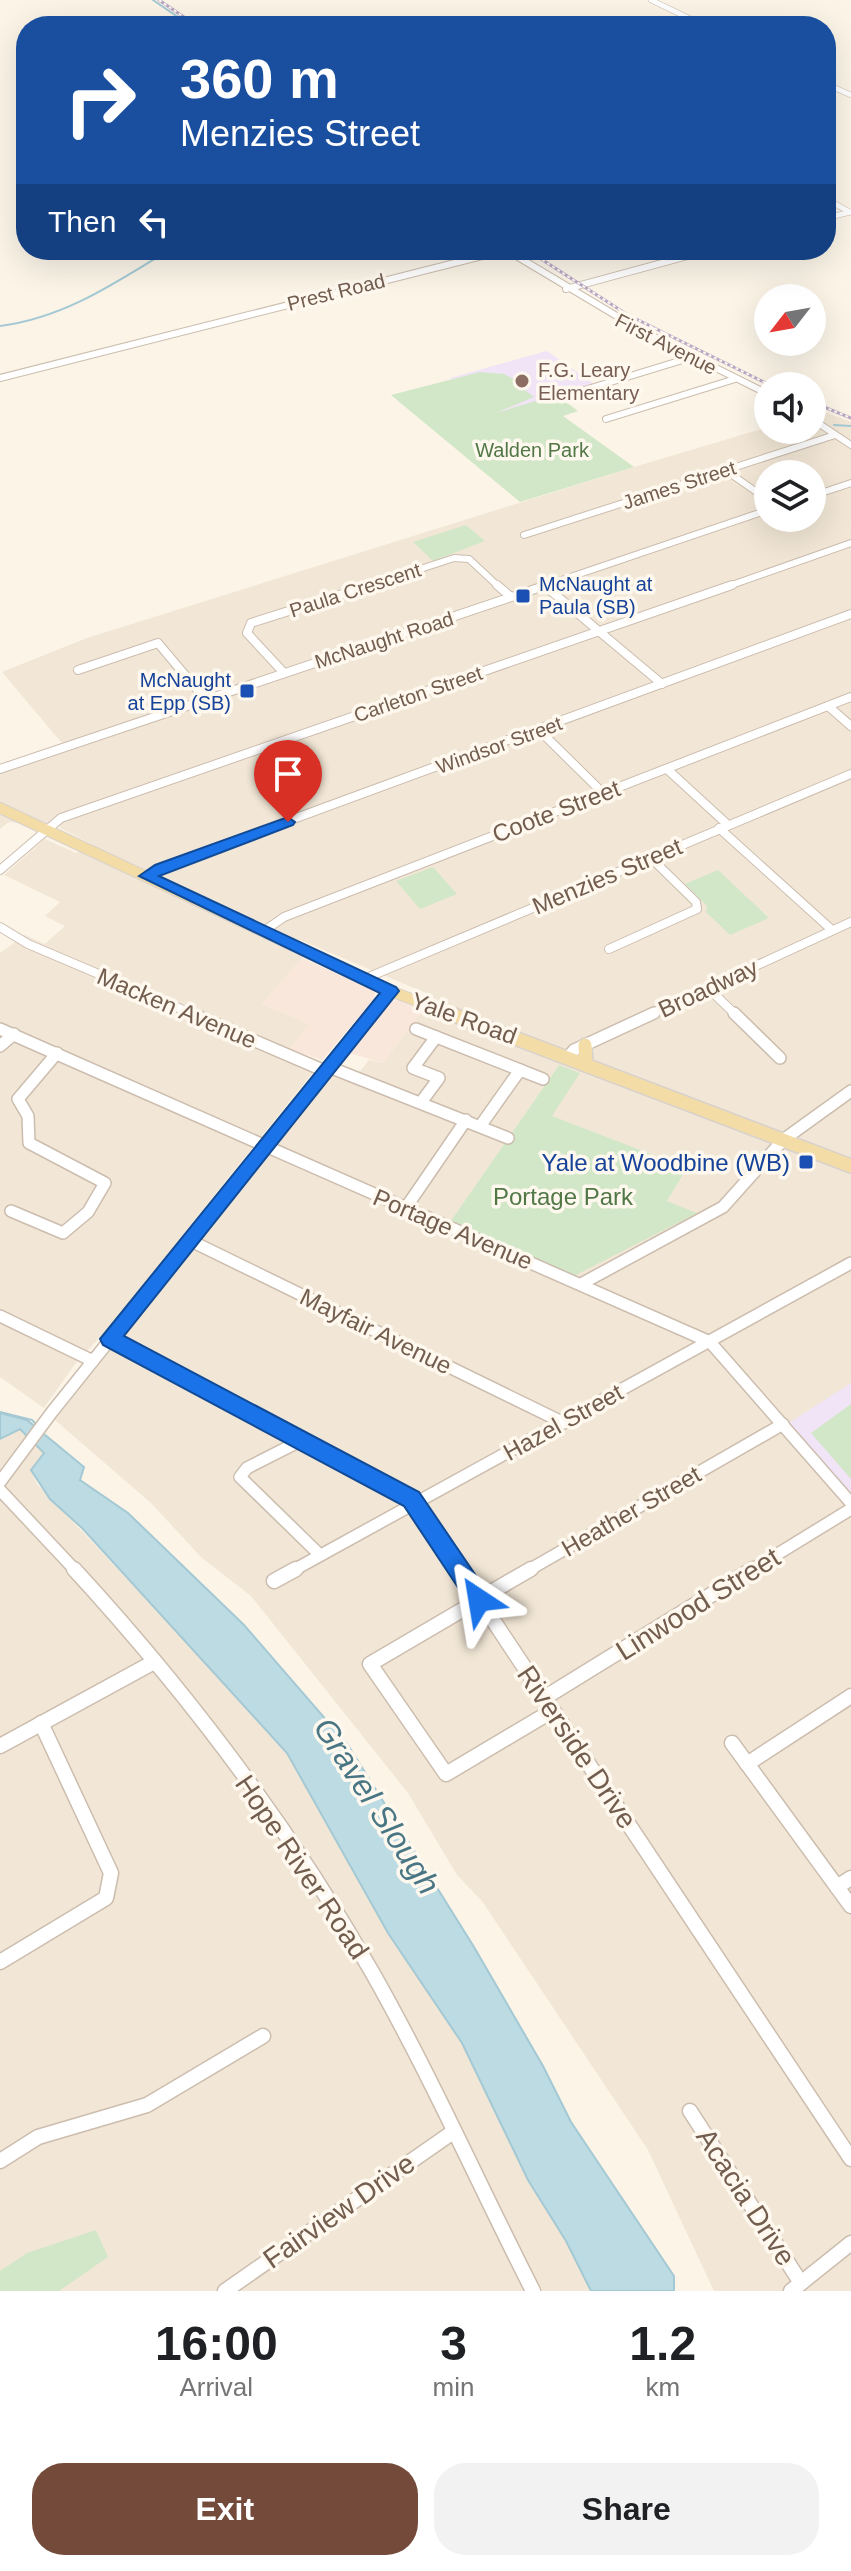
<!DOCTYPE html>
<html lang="en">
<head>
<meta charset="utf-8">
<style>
	body { margin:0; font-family:Arial,sans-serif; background:#f2f2f2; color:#202124; height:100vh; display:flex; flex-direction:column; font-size:30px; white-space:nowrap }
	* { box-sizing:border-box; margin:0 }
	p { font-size:26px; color:#757577 }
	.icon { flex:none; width:44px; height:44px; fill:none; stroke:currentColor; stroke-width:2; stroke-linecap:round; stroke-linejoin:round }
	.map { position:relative; height:2291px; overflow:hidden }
	.panel { display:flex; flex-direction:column; background:#fff; flex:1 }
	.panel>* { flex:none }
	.banner { position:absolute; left:16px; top:16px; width:820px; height:244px; border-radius:32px; box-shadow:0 8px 32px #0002; background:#1a4fa0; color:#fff; overflow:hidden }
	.needle { width:52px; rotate:239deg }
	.tools { position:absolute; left:754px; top:284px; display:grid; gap:16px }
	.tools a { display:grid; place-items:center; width:72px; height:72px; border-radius:50%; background:#fff; box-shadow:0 8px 32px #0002; font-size:40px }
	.pin { position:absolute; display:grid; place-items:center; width:68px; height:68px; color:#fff; margin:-82px -34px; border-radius:50% 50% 50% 0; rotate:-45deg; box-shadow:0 0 8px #0007 }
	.pin .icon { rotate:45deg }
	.me { position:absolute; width:88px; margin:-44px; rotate:327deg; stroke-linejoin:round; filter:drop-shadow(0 0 6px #0008) }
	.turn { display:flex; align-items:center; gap:28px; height:168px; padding:0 32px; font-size:36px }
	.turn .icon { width:104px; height:104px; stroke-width:2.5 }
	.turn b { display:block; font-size:56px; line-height:68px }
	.then { display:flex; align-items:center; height:76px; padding:0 32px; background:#0003; gap:16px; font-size:30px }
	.eta { display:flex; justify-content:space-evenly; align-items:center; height:136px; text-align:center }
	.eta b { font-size:48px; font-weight:800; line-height:56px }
	.action { display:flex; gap:16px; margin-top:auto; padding:16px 32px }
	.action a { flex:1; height:92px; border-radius:32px; background:#744a3b; color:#fff; font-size:32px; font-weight:800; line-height:92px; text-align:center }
	.action a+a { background:#f2f2f2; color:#202124 }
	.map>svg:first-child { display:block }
	.residential { fill:#f2e7d6; fill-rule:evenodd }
	.commercial { fill:#fae7dc }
	.education { fill:#f1e4f7 }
	.green { fill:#d2e7c7 }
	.water { fill:#bddbe3; stroke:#a4c9d4; stroke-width:2 }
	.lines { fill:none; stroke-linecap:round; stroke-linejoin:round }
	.stream { stroke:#a4c9d4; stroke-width:2 }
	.minor-far4-casing { stroke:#ccbdae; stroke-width:6 }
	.minor-far3-casing { stroke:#ccbdae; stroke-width:8 }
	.minor-far2-casing { stroke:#ccbdae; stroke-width:10 }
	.minor-far1-casing { stroke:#ccbdae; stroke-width:14 }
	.minor-casing { stroke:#ccbdae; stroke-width:17 }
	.major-far1-casing { stroke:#d8d2cd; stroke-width:12 }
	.major-casing { stroke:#d8d2cd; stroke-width:16 }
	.minor-far4 { stroke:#fff; stroke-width:5 }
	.minor-far3 { stroke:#fff; stroke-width:6 }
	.minor-far2 { stroke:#fff; stroke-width:8 }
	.minor-far1 { stroke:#fff; stroke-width:11 }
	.minor { stroke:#fff; stroke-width:14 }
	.major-far1 { stroke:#f4dca6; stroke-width:10 }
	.major { stroke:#f4dca6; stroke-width:13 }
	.rail-casing { stroke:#b8a6c4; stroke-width:3 }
	.rail { stroke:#fef8ee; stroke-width:2; stroke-dasharray:3; stroke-linecap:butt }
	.route { fill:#1a73e8; stroke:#114b97; stroke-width:2 }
	.education-dot { fill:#8d6e63; stroke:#fef8ee; stroke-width:3 }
	.transit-dot { fill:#1a4fb4; stroke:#fef8ee; stroke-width:3 }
	.labels { text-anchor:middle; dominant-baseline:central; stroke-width:7; stroke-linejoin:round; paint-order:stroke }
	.far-street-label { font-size:20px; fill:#725d4e; stroke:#fef8ee }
	.far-education-label { font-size:20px; fill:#785e54; stroke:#fef8ee; text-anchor:start }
	.far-park-label { font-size:20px; fill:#527847; stroke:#fef8ee }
	.far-transit-label { font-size:20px; fill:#164399; stroke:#fef8ee; text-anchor:start }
	.street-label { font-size:24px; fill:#725d4e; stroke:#fef8ee }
	.transit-label { font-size:24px; fill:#164399; stroke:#fef8ee; text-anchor:end }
	.park-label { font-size:24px; fill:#527847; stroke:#fef8ee }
	.near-street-label { font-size:28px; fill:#725d4e; stroke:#fef8ee }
	.near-water-label { font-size:32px; font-style:italic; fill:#497684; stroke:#fef8ee }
</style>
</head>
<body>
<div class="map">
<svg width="851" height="2291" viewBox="0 0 851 2291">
	<rect width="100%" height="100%" fill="#fbf4e7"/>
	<g class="residential">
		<path d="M822,411L851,422V2291H714L648,2150L482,1901L457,1875L408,1793L251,1596L201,1557L151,1503L55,1420L325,1083L333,1074L381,1082L359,1073L369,1060L383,1063L433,996L300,940L302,958L262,1004L310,1024L283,1057L314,1071L103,1334L75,1364L44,1408L0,1377V953L25,935L45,944L65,926L45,916L60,902L4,875L45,839L76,853L92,844L60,828L59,825L9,822L0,829V774L67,749L2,672L87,638L634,467L768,427V430H812V414ZM768,474H812V518H768ZM559,1065L579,1074L551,1116L687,1168L667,1201L697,1214L449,1224Z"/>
		<polygon points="20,1429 44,1454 31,1470 37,1484 225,1682 287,1753 388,1933 462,2043 528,2180 566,2241 591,2291 0,2291 0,1439"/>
	</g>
	<g class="commercial">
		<polygon points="302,958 375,991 374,999 322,1060 290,1049 309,1024 262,1004"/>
		<polygon points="398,1000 423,1010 383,1063 349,1053 390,1002"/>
	</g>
	<g class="education">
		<polygon points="547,351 594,384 496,413 450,378"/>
		<polygon points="851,1383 851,1494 789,1423"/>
	</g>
	<g class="green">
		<polygon points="480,372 504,374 523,384 521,387 534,397 496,413 542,399 547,403 562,399 578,411 563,416 634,467 520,502 391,395"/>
		<polygon points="466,525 485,541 433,561 413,542"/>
		<polygon points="433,867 457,894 420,909 396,881"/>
		<polygon points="718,870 769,918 730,935 706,912 707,906 685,884"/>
		<polygon points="559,1065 580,1073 552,1116 687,1168 667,1201 697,1213 574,1276 448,1225"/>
		<polygon points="851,1404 851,1479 811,1433"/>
		<polygon points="96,2230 108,2257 59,2291 0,2291 0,2271 27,2253"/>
	</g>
	<polygon class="water" points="0,1413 27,1420 84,1467 80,1480 128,1513 244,1625 348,1745 474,1947 543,2066 571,2122 674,2276 674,2291 591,2291 566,2241 528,2180 462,2043 388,1933 287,1753 82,1528 50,1499 31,1470 44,1453 20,1429 0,1439"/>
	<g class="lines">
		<g class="stream">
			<polyline points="153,0 191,26"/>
			<path d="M0,326C64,318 115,283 169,250"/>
			<polyline points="834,425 851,426"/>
			<polyline points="0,1412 32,1420 36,1424"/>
		</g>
		<g class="minor-far4-casing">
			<g id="minor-far4">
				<polyline points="651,0 705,26"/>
				<polyline points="826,84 851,95"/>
				<polyline points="826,199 850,212"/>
				<polyline points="826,218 851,212"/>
				<polyline points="482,256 502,251 518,256"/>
				<polyline points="687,256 709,250"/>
			</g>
		</g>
		<g class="minor-far3-casing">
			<g id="minor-far3">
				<polyline points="513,254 640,330 768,394"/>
				<polyline points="566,289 695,254"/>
				<polyline points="0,378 490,254"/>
				<polyline points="565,396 689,358"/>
				<polyline points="606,419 735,379"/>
				<polyline points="812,419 851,445"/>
				<polyline points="725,470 768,500"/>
				<polyline points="812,496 851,483"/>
				<polyline points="524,535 835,435"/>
				<polyline points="365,587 454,558 469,559 499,587"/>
				<polyline points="541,587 768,510"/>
				<polyline points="726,587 851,543"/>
			</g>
		</g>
		<g class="minor-far2-casing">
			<g id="minor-far2">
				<polyline points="497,585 511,597"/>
				<polyline points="545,586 662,684"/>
				<polyline points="78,670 158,643 206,700"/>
				<polyline points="284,673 247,633 251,623 371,585"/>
				<polyline points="828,706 851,726"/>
				<polyline points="539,730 603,793"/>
				<polyline points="0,769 547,585"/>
				<polyline points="667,769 728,825"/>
				<polyline points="719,828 832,930"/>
				<polyline points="0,870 61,818 732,585"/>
				<polyline points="147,876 160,868 851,614"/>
				<polyline points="0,927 28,944 195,1015"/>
				<polyline points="264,931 284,917 851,697"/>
				<polyline points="609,949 697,909 696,902 651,858"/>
				<polyline points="364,979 851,774"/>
				<polyline points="708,988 736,1015"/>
				<polyline points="371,1015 390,991"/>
				<polyline points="649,1015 851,922"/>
			</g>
		</g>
		<g class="minor-far1-casing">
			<g id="minor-far1">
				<polyline points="190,1013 325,1071"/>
				<polyline points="734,1013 780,1058"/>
				<polyline points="0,1029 710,1342 851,1503"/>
				<polyline points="416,1029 543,1079"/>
				<polyline points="0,1046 14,1034"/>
				<polyline points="568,1057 574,1050 654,1013"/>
				<polyline points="329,1067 508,1138"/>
				<polyline points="422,1101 439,1078 413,1068 436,1037"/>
				<polyline points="481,1125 520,1070"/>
				<polyline points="405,1209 466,1120"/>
				<polyline points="11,1211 63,1233 88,1212 105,1183 29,1143 28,1116 18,1099 57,1053"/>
				<polyline points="189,1240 564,1423"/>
				<polyline points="581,1284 723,1207 783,1140 851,1091"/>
				<polyline points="0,1316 93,1361"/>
				<polyline points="110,1339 412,1499 460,1571"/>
				<polyline points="302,1440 247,1468 240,1477 320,1555"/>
				<polyline points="0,1482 52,1412 372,1013"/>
				<polyline points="0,1490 76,1571"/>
				<polyline points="292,1571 851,1263"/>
				<polyline points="527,1571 783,1424"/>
				<polyline points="750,1571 851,1509"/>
			</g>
		</g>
		<g class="minor-casing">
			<g id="minor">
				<path d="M74,1569C187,1692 289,1827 372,1972C431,2076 479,2185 533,2291"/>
				<polyline points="459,1569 851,2159"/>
				<polyline points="274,1581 296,1569"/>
				<polyline points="479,1599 531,1569"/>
				<polyline points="479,1600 370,1664 446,1774 552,1711"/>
				<polyline points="544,1698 753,1569"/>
				<polyline points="732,1743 851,1906"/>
				<polyline points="0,1746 154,1662"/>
				<polyline points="747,1764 851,1696"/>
				<polyline points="837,1887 851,1878"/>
				<polyline points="0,1962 106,1898 111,1873 41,1723"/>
				<polyline points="690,2111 801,2283"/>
				<polyline points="0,2161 38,2137 147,2105 263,2036"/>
				<polyline points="225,2291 453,2132"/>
				<polyline points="791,2291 851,2243"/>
			</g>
		</g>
		<g class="major-far1-casing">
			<polyline id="major-far1" points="0,808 385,989 454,1015"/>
		</g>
		<g class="major-casing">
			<g id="major">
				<polyline points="449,1013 851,1166"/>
				<polyline points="585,1045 586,1064"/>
			</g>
		</g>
		<use href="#minor-far4" class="minor-far4"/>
		<use href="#minor-far3" class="minor-far3"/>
		<use href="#minor-far2" class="minor-far2"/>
		<use href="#minor-far1" class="minor-far1"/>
		<use href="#minor" class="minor"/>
		<use href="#major-far1" class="major-far1"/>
		<use href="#major" class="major"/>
		<g class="rail-casing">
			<g id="rail">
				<polyline points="159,0 197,26"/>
				<polyline points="527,250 628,315 772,386"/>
				<polyline points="812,402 851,418"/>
			</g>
		</g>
		<use href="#rail" class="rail"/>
	</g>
	<polygon class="route" points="288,817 295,822 293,825 159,876 396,987 399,991 124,1336 419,1492 487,1592 490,1600 487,1607 479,1610 471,1607 404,1506 103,1345 100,1339 380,993 139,876 155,865"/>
	<circle class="education-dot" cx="522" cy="381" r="8"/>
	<g class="transit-dot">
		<rect x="515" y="588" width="16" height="16" rx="4"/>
		<rect x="239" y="683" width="16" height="16" rx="4"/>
		<rect x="798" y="1154" width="16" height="16" rx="4"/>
	</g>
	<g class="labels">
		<g class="far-street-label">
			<text transform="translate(336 292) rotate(-14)">Prest Road</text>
			<text transform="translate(666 344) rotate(27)">First Avenue</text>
			<text transform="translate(679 485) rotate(-18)">James Street</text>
			<text transform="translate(355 590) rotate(-18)">Paula Crescent</text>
			<text transform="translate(384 640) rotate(-18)">McNaught Road</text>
			<text transform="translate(418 694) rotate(-19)">Carleton Street</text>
			<text transform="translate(499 745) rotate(-20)">Windsor Street</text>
		</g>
		<g class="far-education-label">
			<text x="538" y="370">F.G. Leary<tspan x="538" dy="23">Elementary</tspan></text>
		</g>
		<g class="far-park-label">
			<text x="532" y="450">Walden Park</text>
		</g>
		<g class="far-transit-label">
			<text x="539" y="584">McNaught at<tspan x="539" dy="23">Paula (SB)</tspan></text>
			<text x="231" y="680" text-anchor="end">McNaught<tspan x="231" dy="23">at Epp (SB)</tspan></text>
		</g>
		<g class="street-label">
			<text transform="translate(556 811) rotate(-21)">Coote Street</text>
			<text transform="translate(607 876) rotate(-23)">Menzies Street</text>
			<text transform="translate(708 988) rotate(-25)">Broadway</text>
			<text transform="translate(177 1008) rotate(23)">Macken Avenue</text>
			<text transform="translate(464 1018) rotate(20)">Yale Road</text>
			<text transform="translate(453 1229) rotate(23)">Portage Avenue</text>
			<text transform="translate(376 1331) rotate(26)">Mayfair Avenue</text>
			<text transform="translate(563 1422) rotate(-29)">Hazel Street</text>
			<text transform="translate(631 1511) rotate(-30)">Heather Street</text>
		</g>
		<g class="transit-label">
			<text x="790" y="1162">Yale at Woodbine (WB)</text>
		</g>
		<g class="park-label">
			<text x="563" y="1196">Portage Park</text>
		</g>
		<g class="near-street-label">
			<text transform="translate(698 1604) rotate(-32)">Linwood Street</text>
			<text transform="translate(577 1747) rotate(56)">Riverside Drive</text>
			<text transform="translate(302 1867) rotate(56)">Hope River Road</text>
			<text transform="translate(746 2197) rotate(57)">Acacia Drive</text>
			<text transform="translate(339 2211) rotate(-35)">Fairview Drive</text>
		</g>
		<g class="near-water-label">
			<text transform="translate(377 1806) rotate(57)">Gravel Slough</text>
		</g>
	</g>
</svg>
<div class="tools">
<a><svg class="needle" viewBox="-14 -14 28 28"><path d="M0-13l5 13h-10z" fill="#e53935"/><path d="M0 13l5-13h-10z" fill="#757577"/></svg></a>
<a><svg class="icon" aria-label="sound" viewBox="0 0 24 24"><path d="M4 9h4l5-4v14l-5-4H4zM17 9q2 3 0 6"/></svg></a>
<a><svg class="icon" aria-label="layers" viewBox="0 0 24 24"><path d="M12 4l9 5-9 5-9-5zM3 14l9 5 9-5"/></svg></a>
</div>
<div class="pin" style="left:288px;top:822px;background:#d93025"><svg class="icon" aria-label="arrive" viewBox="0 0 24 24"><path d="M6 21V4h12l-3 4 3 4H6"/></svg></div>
<svg class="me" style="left:479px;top:1600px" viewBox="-20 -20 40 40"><path d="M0-17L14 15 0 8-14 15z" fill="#1a73e8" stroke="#fff" stroke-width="4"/></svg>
<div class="banner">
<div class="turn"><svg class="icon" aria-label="right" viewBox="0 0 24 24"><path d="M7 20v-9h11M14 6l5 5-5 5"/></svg><div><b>360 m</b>Menzies Street</div></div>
<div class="then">Then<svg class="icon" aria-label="left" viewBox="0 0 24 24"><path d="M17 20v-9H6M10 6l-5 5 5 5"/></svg></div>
</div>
</div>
<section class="panel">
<div class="eta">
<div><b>16:00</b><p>Arrival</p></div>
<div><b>3</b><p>min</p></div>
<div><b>1.2</b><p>km</p></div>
</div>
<div class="action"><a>Exit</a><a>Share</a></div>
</section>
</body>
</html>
